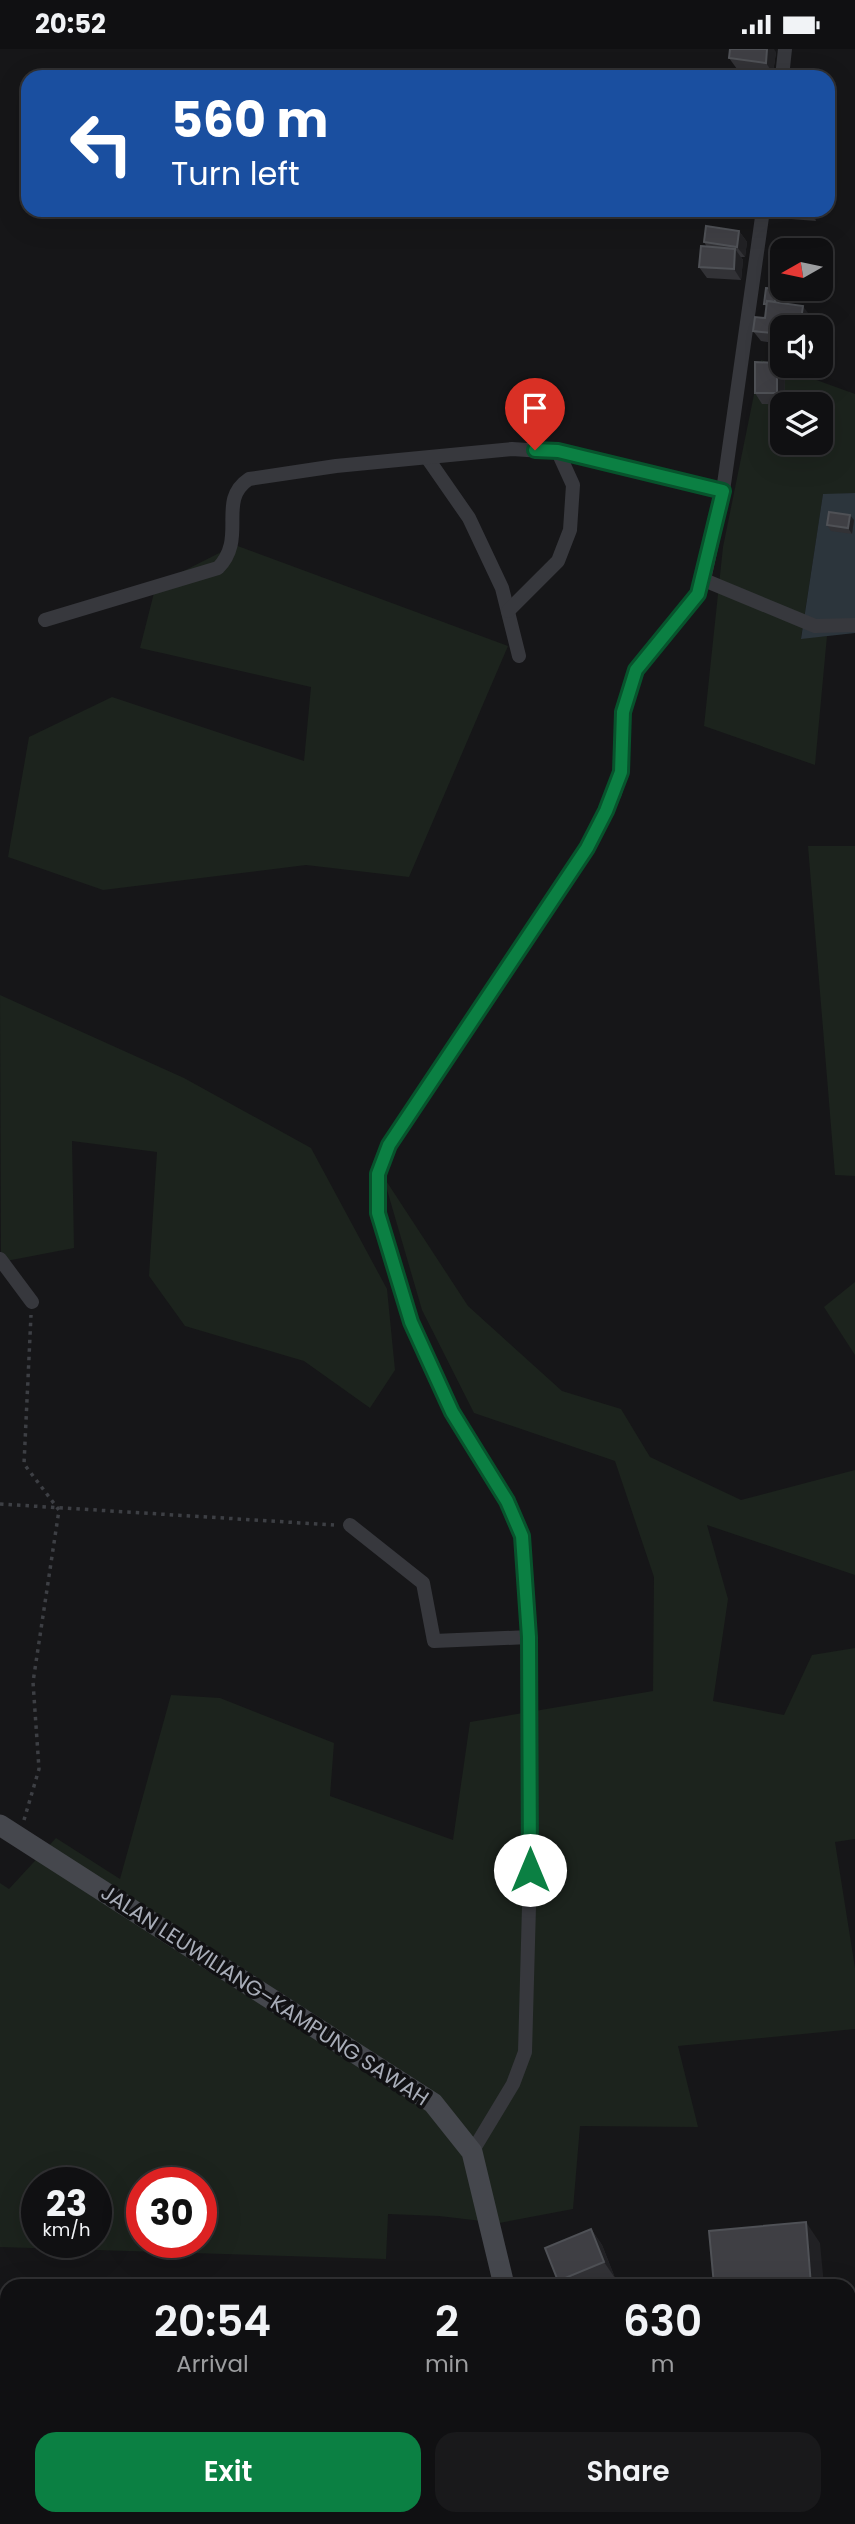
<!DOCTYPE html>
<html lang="en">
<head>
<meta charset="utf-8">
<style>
	body { margin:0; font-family:Poppins,sans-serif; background:#19191b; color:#f1f3f6; height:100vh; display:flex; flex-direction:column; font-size:26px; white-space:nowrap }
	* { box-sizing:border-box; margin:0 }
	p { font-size:23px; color:#9c9d9f }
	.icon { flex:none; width:38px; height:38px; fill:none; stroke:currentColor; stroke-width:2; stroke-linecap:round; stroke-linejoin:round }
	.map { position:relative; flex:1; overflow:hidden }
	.panel { position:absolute; left:0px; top:2230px; width:856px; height:247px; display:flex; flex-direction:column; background:#101012; border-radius:21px 21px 0 0; box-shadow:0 7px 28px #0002,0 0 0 2px #303032 }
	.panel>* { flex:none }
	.banner { position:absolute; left:21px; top:21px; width:814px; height:147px; border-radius:21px; box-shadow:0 7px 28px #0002,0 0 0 2px #303032; background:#1a4fa0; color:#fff; overflow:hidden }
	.needle { width:46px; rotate:261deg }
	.controls { position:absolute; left:770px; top:189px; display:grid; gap:14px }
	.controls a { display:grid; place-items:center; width:63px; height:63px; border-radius:14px; background:#101012; box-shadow:0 7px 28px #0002,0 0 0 2px #303032; font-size:35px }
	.speed { position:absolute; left:21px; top:2118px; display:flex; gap:14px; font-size:35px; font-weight:700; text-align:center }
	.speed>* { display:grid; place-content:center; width:91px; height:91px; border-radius:50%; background:#101012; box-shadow:0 7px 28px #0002,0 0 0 2px #303032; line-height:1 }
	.speed small { font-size:18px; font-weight:400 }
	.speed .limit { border:10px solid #d22; background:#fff; color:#111 }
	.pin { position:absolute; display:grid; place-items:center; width:60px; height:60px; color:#fff; margin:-72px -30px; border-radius:50% 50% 50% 0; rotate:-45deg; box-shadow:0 0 7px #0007 }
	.pin .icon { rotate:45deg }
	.me { position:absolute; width:77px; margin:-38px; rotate:0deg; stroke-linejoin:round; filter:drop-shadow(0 0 5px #0008) }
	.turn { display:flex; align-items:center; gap:24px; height:147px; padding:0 35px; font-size:32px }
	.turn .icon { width:91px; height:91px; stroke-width:2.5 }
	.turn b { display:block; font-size:49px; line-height:60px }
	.eta { display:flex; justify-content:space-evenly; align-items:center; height:119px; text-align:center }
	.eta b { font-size:42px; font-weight:600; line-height:49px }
	.primary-button { display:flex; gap:14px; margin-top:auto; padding:14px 35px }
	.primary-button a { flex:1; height:80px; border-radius:21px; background:#0b8043; color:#fff; font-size:28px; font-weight:600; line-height:80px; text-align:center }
	.primary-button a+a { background:#19191b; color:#f1f3f6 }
	.status { display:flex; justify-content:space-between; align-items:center; height:49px; padding:0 35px; background:#101012; direction:ltr }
	.status svg { height:19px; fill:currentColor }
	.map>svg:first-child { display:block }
	.green { fill:#1c231d; fill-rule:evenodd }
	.water { fill:#2c353c }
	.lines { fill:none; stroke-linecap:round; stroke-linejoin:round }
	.river { stroke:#2c353c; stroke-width:32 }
	.path { stroke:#3d3f44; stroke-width:3.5; stroke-dasharray:3.5 5; stroke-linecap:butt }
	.service { stroke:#37383d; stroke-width:7 }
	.minor { stroke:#37383d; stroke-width:14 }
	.secondary { stroke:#45474d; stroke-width:21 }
	.wall { fill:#323236 }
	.shaded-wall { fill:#212124 }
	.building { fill:#3f3f44; stroke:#4f5156; stroke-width:2 }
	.route-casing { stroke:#07532c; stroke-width:18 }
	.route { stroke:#0b8043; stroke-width:12 }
	.labels { text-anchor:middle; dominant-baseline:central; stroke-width:7; stroke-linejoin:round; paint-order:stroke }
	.street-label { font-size:21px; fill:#a8adb8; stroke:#111113 }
</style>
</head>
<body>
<div class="status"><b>20:52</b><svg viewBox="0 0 49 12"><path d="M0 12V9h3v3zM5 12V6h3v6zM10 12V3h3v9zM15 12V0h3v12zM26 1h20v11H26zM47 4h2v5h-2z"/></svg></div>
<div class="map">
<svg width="855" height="2475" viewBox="0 0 855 2475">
	<rect width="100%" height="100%" fill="#161618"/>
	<g class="green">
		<path d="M761,311L855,345V444L823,446L801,589L827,587L815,716L704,677L723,498ZM782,355H821V394H782Z"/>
		<polygon points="235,496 508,597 409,828 306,816 103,841 8,808 29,688 112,648 304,712 311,638 140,599 156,536"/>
		<polygon points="808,797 855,797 855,1127 835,1126"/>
		<polygon points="0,946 184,1029 311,1099 387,1240 395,1321 370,1359 304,1312 185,1277 149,1227 157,1103 72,1092 74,1199 1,1213"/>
		<path d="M383,1127L468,1257L562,1342L621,1360L650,1408L741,1451L855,1421V1526L707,1476L728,1550L713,1652L784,1666L812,1606L855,1599V1790L835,1793L855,1919V1980L678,1997L698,2078L580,2077L573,2160L499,2174L439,2167L388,2165L386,2210L0,2198V1834L9,1840L56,1789L120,1830L171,1646L220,1649L334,1694L330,1747L453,1791L470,1673L653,1642L654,1528L615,1412L474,1364L422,1261ZM37,2133H96V2193H37ZM142,2133H201V2193H142Z"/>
		<polygon points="855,1233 855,1306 824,1258"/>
		<polygon points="7,2259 7,2428 0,2429 0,2260"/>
		<polygon points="318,2469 470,2469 469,2475 325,2475"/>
	</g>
	<polygon class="water" points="855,444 855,584 801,590 823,445"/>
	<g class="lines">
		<g class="river">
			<polyline points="0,2435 7,2434"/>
			<polyline points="479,2475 480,2469"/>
		</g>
		<g class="path">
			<polyline points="0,1455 334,1476"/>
			<polyline points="24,1771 39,1720 33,1633 59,1461 24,1415 31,1266"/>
			<polyline points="294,2469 297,2475"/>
		</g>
		<polyline class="service" points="849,2261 855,2261"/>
		<g class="minor">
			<polyline points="782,28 785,0"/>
			<polyline points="428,410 469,469 502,539 519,607"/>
			<polyline points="704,531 815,577 855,576"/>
			<polyline points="508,562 558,512 570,481 573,436 558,403"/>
			<path d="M45,571L218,519C248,488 216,452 249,430L336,417L512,400L558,403L723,442"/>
			<polyline points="0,1210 32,1253"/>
			<polyline points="350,1476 423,1534 434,1592 529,1588"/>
			<polyline points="472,2103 513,2035 525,2003 530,1821 529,1588 522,1487 507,1452 452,1363 411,1273 378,1164 378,1125 389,1095 587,799 615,744 621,722 623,663 636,620 698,545 704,531 723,442 763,161"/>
		</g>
		<g class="secondary">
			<polyline points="0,1776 433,2054 472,2103 504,2236"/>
			<polyline points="660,2469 662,2475"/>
		</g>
	</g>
	<g class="wall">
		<polygon points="776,3 773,24 768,24 770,26 756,22 737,20 729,9"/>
		<polygon points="784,161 816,161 816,172 791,170"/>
		<polygon points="739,182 747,193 745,208 741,208 743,211 741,231 707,229 699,218 707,198 704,193"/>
		<polygon points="776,240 780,246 779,254 829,275 827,292 821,292 821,278 782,278 782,295 761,292 753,282 765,269 767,258 764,255"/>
		<polygon points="785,324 784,355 762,355 755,344"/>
		<polygon points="854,471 852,485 831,482 827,476"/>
		<polygon points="591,2180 602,2196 615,2229 597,2236 562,2236 558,2232"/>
	</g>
	<g class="shaded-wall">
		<polygon points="767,0 774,0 776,3 773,24 766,14"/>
		<polygon points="808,161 816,161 816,172"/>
		<polygon points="739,182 747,193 745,208 737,198"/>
		<polygon points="735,200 743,211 741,231 734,220"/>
		<polygon points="776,240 780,246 778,261 774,256"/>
		<polygon points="803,257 811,268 809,278 800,278"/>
		<polygon points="825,269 829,275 827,292 823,287"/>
		<polygon points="777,314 785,324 784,355 777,344"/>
		<polygon points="850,466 854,471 852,485 848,479"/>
		<polygon points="806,2173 820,2194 824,2236 812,2236"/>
		<polygon points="591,2180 602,2196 615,2229 604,2213"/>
	</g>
	<g class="building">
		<polygon points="730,0 767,0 766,14 729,9"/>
		<polygon points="757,20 766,21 766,28 756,28"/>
		<polygon points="706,177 739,182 737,198 704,193"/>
		<polygon points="701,197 735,200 734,220 699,218"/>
		<polygon points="766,239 776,240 775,253 767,252 767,255 764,255"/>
		<polygon points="767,252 803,257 800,278 782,278 782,285 753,282 755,268 765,269"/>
		<polygon points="809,267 825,269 823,287 821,287 821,278 807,278"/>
		<polygon points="755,313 777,314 777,344 755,344"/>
		<polygon points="829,463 850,466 848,479 827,476"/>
		<polygon points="806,2173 811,2236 714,2236 709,2182"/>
		<polygon points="591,2180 604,2213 558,2232 545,2199"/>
		<polygon points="849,2454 855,2454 855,2475 760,2475 760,2469 849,2469"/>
		<polygon points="724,2469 733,2469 734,2475 697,2475 697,2474"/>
	</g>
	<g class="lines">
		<g class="route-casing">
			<polyline id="route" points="530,1821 529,1588 522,1487 507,1452 452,1363 411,1273 378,1164 378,1125 389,1096 587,799 606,762 621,723 623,663 636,621 698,545 723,442 558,402 535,401"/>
		</g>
		<use href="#route" class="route"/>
	</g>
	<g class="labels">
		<g class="street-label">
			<text transform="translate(265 1946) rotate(33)">JALAN LEUWILIANG–KAMPUNG SAWAH</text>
		</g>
	</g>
</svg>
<div class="controls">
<a><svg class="needle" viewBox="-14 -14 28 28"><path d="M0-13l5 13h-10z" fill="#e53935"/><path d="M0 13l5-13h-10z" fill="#9c9d9f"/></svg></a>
<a><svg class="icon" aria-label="sound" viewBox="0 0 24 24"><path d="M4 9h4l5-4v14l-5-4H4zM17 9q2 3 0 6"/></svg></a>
<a><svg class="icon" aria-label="layers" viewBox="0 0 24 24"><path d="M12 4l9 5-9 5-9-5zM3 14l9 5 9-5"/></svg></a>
</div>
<div class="speed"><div>23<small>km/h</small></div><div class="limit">30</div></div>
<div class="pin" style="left:535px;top:401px;background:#d93025"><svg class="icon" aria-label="arrive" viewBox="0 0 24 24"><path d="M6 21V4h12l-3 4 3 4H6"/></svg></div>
<svg class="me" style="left:530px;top:1821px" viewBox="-20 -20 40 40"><circle r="19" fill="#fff"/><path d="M0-13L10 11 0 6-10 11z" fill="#0b8043"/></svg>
<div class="banner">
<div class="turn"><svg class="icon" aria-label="left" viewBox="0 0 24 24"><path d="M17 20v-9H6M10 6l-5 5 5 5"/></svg><div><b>560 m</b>Turn left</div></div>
</div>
<section class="panel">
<div class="eta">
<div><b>20:54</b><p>Arrival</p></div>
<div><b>2</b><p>min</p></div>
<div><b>630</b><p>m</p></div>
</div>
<div class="primary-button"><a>Exit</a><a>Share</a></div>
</section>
</div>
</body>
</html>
